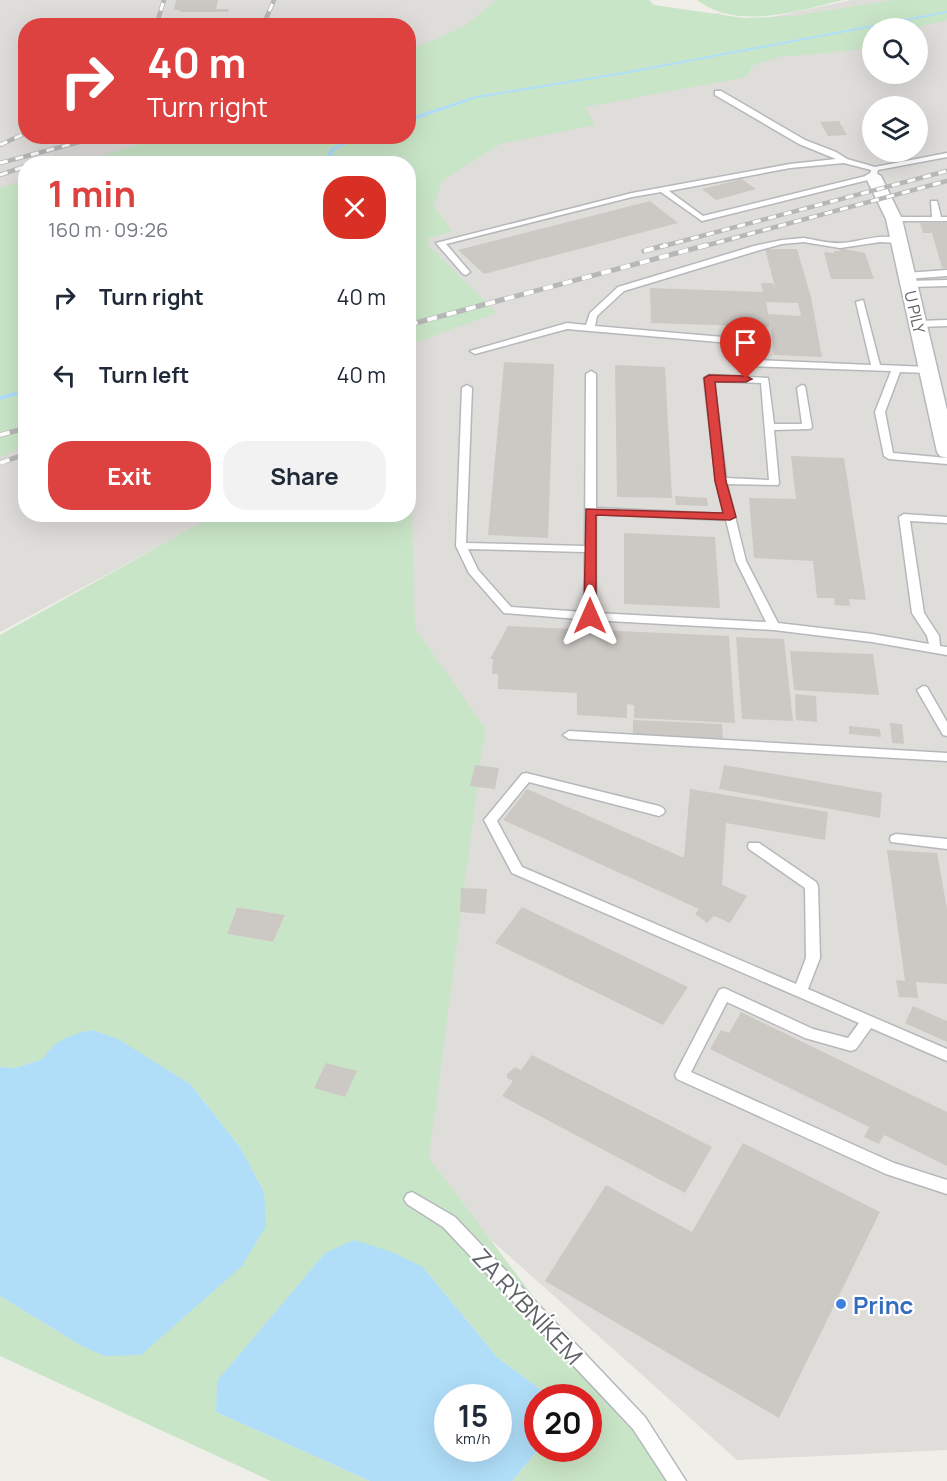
<!DOCTYPE html>
<html lang="en">
<head>
<meta charset="utf-8">
<style>
	body { margin:0; font-family:Manrope,sans-serif; background:#f2f2f3; color:#1f2937; height:100vh; display:flex; flex-direction:column; font-size:22px; white-space:nowrap }
	* { box-sizing:border-box; margin:0 }
	p { font-size:20px; color:#747a83 }
	.icon { flex:none; width:33px; height:33px; fill:none; stroke:currentColor; stroke-width:2; stroke-linecap:round; stroke-linejoin:round }
	.map { position:relative; flex:1; overflow:hidden }
	.details { position:absolute; left:18px; top:156px; width:398px; height:366px; display:flex; flex-direction:column; background:#fff; border-radius:24px; box-shadow:0 6px 24px #0002 }
	.details>* { flex:none }
	.guide { position:absolute; left:18px; top:18px; width:398px; height:126px; border-radius:24px; box-shadow:0 6px 24px #0002; background:#dd4241; color:#fff; overflow:hidden }
	.buttons { position:absolute; left:862px; top:18px; display:grid; gap:12px }
	.buttons a { display:grid; place-items:center; width:66px; height:66px; border-radius:50%; background:#fff; box-shadow:0 6px 24px #0002; font-size:30px }
	.speed { position:absolute; left:434px; top:1384px; display:flex; gap:12px; font-size:30px; font-weight:700; text-align:center }
	.speed>* { display:grid; place-content:center; width:78px; height:78px; border-radius:50%; background:#fff; box-shadow:0 6px 24px #0002; line-height:1 }
	.speed small { font-size:15px; font-weight:400 }
	.speed .limit { border:9px solid #d22; background:#fff; color:#111 }
	.pin { position:absolute; display:grid; place-items:center; width:51px; height:51px; color:#fff; margin:-62px -26px; border-radius:50% 50% 50% 0; rotate:-45deg; box-shadow:0 0 6px #0007 }
	.pin .icon { rotate:45deg }
	.me { position:absolute; width:66px; margin:-33px; rotate:0deg; stroke-linejoin:round; filter:drop-shadow(0 0 4px #0008) }
	.turn { display:flex; align-items:center; gap:21px; height:126px; padding:0 30px; font-size:27px }
	.turn .icon { width:78px; height:78px; stroke-width:2.5 }
	.turn b { display:block; font-size:42px; line-height:51px }
	.round { display:grid; place-items:center; flex:none; width:63px; height:63px; border-radius:24px; background:#f2f2f3 }
	.overview { display:flex; align-items:center; justify-content:space-between; height:102px; padding:0 30px }
	h1 { font-size:36px; font-weight:700; line-height:45px; color:#dd4241 }
	.button { display:flex; gap:12px; margin-top:auto; padding:12px 30px }
	.button a { flex:1; height:69px; border-radius:24px; background:#dd4241; color:#fff; font-size:24px; font-weight:700; line-height:69px; text-align:center }
	.button a+a { background:#f2f2f3; color:#1f2937 }
	ul { padding:0; list-style:none }
	li { display:flex; align-items:center; gap:18px; height:78px; padding:0 30px }
	li div { flex:1 }
	li b { display:block; font-size:22px }
	li em { font-style:normal }
	.map>svg:first-child { display:block }
	.industrial { fill:#dfddda; fill-rule:evenodd }
	.green { fill:#c9e5c7; fill-rule:evenodd }
	.water { fill:#b0def9; fill-rule:evenodd }
	.lines { fill:none; stroke-linecap:round; stroke-linejoin:round }
	.stream { fill:#b0def9; fill-rule:evenodd }
	.building { fill:#ccc9c4; fill-rule:evenodd }
	.service-casing { stroke:#b5b8bb; stroke-width:3 }
	.minor-casing { stroke:#b5b8bb; stroke-width:3 }
	.service { fill:#fff; fill-rule:evenodd }
	.minor { fill:#fff; fill-rule:evenodd }
	.rail-far1-casing { stroke:#b6b7b7; stroke-width:4.5 }
	.rail-casing { stroke:#b6b7b7; stroke-width:5 }
	.rail-far1 { stroke:#fff; stroke-width:3; stroke-dasharray:8; stroke-linecap:butt }
	.rail { stroke:#fff; stroke-width:4; stroke-dasharray:10; stroke-linecap:butt }
	.route { fill:#dd4241; stroke:#902b2a; stroke-width:1.5 }
	.shop-dot { fill:#3f7fe0; stroke:#fff; stroke-width:2 }
	.labels { text-anchor:middle; dominant-baseline:central; stroke-width:4.5; stroke-linejoin:round; paint-order:stroke }
	.far-street-label { font-size:16px; fill:#5f6367; stroke:#fff }
	.near-shop-label { font-size:24px; font-weight:bold; fill:#366cbe; stroke:#fff; text-anchor:start }
	.near-street-label { font-size:24px; fill:#5f6367; stroke:#fff }
</style>
</head>
<body>
<div class="map">
<svg width="947" height="1481" viewBox="0 0 947 1481">
	<rect width="100%" height="100%" fill="#f0eee8"/>
	<path class="industrial" d="M0,0H517L434,84L718,13L731,18L754,21L851,0H947V1450L737,1460L392,1151L208,520L0,632ZM26,26H408V136H26ZM873,28H918V74H873ZM873,106H918V152H873ZM26,164H408V514H26Z"/>
	<g class="green">
		<polygon points="496,0 649,0 654,5 744,18 794,16 892,0 947,0 947,20 914,28 873,28 873,36 864,38 868,49 778,57 752,66 747,77 585,107 595,125 500,144 442,181 434,206 452,231 427,239 428,245 497,313 408,345 408,164 77,163 162,137 408,136 408,51 465,26"/>
		<path d="M697,0H843C799,11 737,31 697,0Z"/>
		<polygon points="25,180 25,447 0,457 0,188"/>
		<path d="M408,377L415,628L485,728L429,1158L672,1481H512L539,1449H588V1398H546L544,1392L497,1357L423,1267L325,1253L218,1381L216,1412L370,1481H271L0,1356V1296L80,1345L264,1192L240,1147L190,1084L43,1059L15,1068L0,1067V635L215,515L408,514ZM237,907L285,915L273,942L227,934Z"/>
	</g>
	<g class="water">
		<path d="M92,1030L118,1039L190,1084L240,1147L264,1192L266,1226L242,1266L141,1355L104,1356L80,1345L0,1296V1067L15,1068L43,1059C54,1040 72,1034 92,1030Z"/>
		<path d="M354,1240L392,1252L423,1267L497,1357L544,1392L546,1398H537V1449H539L512,1481H370L216,1412L217,1381L325,1253ZM447,1398H498V1449H447Z"/>
	</g>
	<g class="lines">
		<g class="stream">
			<polygon points="947,11 947,13 624,74 477,98 408,122 408,118 476,96 624,72"/>
			<polygon points="356,136 363,136 335,150 327,164 322,164 331,148"/>
			<polygon points="26,389 26,393 0,400 0,396"/>
		</g>
	</g>
	<g class="building">
		<polygon points="176,0 218,0 216,9 229,9 228,12 179,12 180,10 174,10"/>
		<polygon points="839,121 847,135 828,136 820,122"/>
		<polygon points="742,179 756,189 716,200 702,189"/>
		<polygon points="650,201 678,223 484,274 458,250"/>
		<polygon points="920,223 947,223 947,268 942,268 932,233 923,233"/>
		<polygon points="839,248 865,253 874,279 831,279 824,252 834,253 834,251 840,251"/>
		<path d="M765,249H797L811,297L822,357L774,355L770,320V327L651,323L650,288L763,292L761,283H773L776,291ZM766,302L798,303L801,316L768,314Z"/>
		<polygon points="504,362 554,364 548,538 488,535"/>
		<polygon points="615,365 665,367 672,498 617,497"/>
		<polygon points="791,456 844,458 866,600 849,599 850,606 835,605 834,598 817,598 813,561 754,558 749,498 796,499"/>
		<polygon points="675,496 707,498 708,506 676,505"/>
		<polygon points="624,533 715,537 720,608 624,604"/>
		<polygon points="508,626 729,636 735,723 634,718 634,705 627,704 627,718 577,715 577,693 498,689 498,674 492,674 493,659 490,659"/>
		<polygon points="736,637 784,639 793,721 742,719"/>
		<polygon points="790,651 873,654 879,695 794,690"/>
		<polygon points="795,694 816,696 817,722 796,720"/>
		<polygon points="633,720 722,724 723,740 633,736"/>
		<polygon points="890,723 902,724 904,744 892,743"/>
		<polygon points="849,726 880,729 881,737 849,734"/>
		<polygon points="475,765 499,768 495,789 470,786"/>
		<polygon points="724,765 882,793 880,818 719,789"/>
		<polygon points="527,789 682,857 684,857 690,789 828,812 825,840 726,823 722,885 747,896 730,923 714,916 707,923 695,914 699,909 503,820"/>
		<polygon points="887,850 937,853 947,909 947,984 916,982 918,998 899,997 896,980 905,981"/>
		<polygon points="461,888 487,889 485,914 460,912"/>
		<polygon points="237,907 285,915 273,942 227,934"/>
		<polygon points="522,907 688,987 663,1025 495,943"/>
		<polygon points="913,1006 947,1021 947,1042 905,1023"/>
		<polygon points="741,1012 947,1112 947,1166 884,1135 879,1144 864,1137 869,1127 710,1049 721,1030 729,1033"/>
		<polygon points="532,1055 712,1147 685,1193 502,1096 513,1081 507,1078 507,1074 515,1067 521,1070"/>
		<polygon points="326,1063 357,1071 345,1097 314,1088"/>
		<polygon points="743,1143 880,1212 779,1418 545,1281 606,1185 692,1232"/>
	</g>
	<g class="lines">
		<g class="service-casing">
			<g id="service">
				<path d="M715,91H721L805,140L836,152L847,159L875,167L947,153V157L878,170L876,178L702,221L661,192L632,197L446,244L470,272L466,275L463,274L436,243L632,193L790,164L836,159L799,144L715,95ZM844,163L871,170L870,175L703,216L669,191L790,168Z"/>
				<polygon points="931,201 937,201 941,217 947,217 947,221 894,221 890,219 894,217 932,217"/>
				<path d="M804,238C816,240 830,244 842,243C860,242 887,231 903,241L899,243L880,242L840,248L804,242L782,244L760,250L624,291L597,316L595,326L746,339L751,342L754,360L871,365L856,302L863,300L880,365L928,367L933,370L928,373L900,372L885,412L893,453L947,458V464L889,459L884,456L875,412L891,371L750,366L745,363L742,344L567,329L475,354L470,351L567,323L586,325L590,313L618,287L754,246L782,240Z"/>
				<polygon points="947,270 947,276 906,279 902,276 906,273"/>
				<polygon points="947,280 947,286 908,287 904,284 908,281"/>
				<polygon points="947,320 947,326 918,327 914,324 918,321"/>
				<path d="M591,371L596,374V508L724,514L716,481L704,378L709,375L768,378L774,424H802L797,388L802,385L805,386L812,427L810,429L774,430L779,483L778,485L727,484L746,561L778,623L872,634L929,644L927,636L912,613L899,517L904,514L947,517V523L910,521L924,613L939,636L940,646L947,647V655L872,642L774,630L590,620L504,613L469,573L456,546L462,388L467,385L472,388L466,543L585,546L586,374ZM714,381L761,383L769,480L726,478ZM596,514L726,520L736,561L766,622L596,613ZM468,549L585,552L584,612L511,607L478,570Z"/>
				<polygon points="923,686 927,687 947,722 947,736 943,735 917,690"/>
				<polygon points="569,731 947,753 947,761 569,739 563,735"/>
				<polygon points="526,773 659,806 663,808 665,811 663,814 659,816 529,782 497,821 522,867 796,984 806,958 805,888 749,849 748,846 749,843 759,843 816,882 818,886 820,958 808,989 947,1049 947,1061 871,1028 856,1049 851,1051 805,1038 727,1002 691,1072 894,1163 947,1180 947,1194 886,1174 677,1079 675,1075 677,1071 719,990 724,988 813,1029 848,1038 859,1023 512,873 484,820 522,774"/>
				<polygon points="896,834 947,839 947,849 891,842 890,839 891,836"/>
				<polygon points="412,1192 455,1217 645,1417 686,1481 667,1481 633,1429 443,1227 407,1204 404,1199 407,1194"/>
			</g>
		</g>
		<g class="minor-casing">
			<polygon id="minor" points="873,171 881,176 902,219 947,410 947,458 940,456 937,452 886,219 865,176"/>
		</g>
		<use href="#service" class="service"/>
		<use href="#minor" class="minor"/>
		<g class="rail-far1-casing">
			<g id="rail-far1">
				<polyline points="156,26 164,0"/>
				<polyline points="263,26 274,0"/>
				<polyline points="0,145 26,133"/>
				<polyline points="0,163 102,136"/>
				<polyline points="0,175 26,166"/>
				<polyline points="660,247 947,171"/>
				<polyline points="701,247 947,181"/>
			</g>
		</g>
		<g class="rail-casing">
			<g id="rail">
				<polyline points="644,251 666,245"/>
				<polyline points="408,325 707,245"/>
				<polyline points="0,435 26,428"/>
				<polyline points="0,463 26,454"/>
			</g>
		</g>
		<use href="#rail-far1" class="rail-far1"/>
		<use href="#rail" class="rail"/>
	</g>
	<polygon class="route" points="709,375 746,376 752,379 746,382 715,382 726,481 736,517 730,520 596,515 596,616 590,620 585,619 584,616 586,509 723,513 715,481 704,378"/>
	<circle class="shop-dot" cx="841" cy="1304" r="6"/>
	<g class="labels">
		<g class="far-street-label">
			<text transform="translate(915 312) rotate(77)">U PILY</text>
		</g>
		<g class="near-shop-label">
			<text x="853" y="1304">Princ</text>
		</g>
		<g class="near-street-label">
			<text transform="translate(528 1306) rotate(47)">ZA RYBNÍKEM</text>
		</g>
	</g>
</svg>
<div class="buttons">
<a><svg class="icon" aria-label="search" viewBox="0 0 24 24"><circle cx="10" cy="10" r="6"/><path d="M15 15l6 6"/></svg></a>
<a><svg class="icon" aria-label="layers" viewBox="0 0 24 24"><path d="M12 4l9 5-9 5-9-5zM3 14l9 5 9-5"/></svg></a>
</div>
<div class="speed"><div>15<small>km/h</small></div><div class="limit">20</div></div>
<div class="pin" style="left:746px;top:379px;background:#d93025"><svg class="icon" aria-label="arrive" viewBox="0 0 24 24"><path d="M6 21V4h12l-3 4 3 4H6"/></svg></div>
<svg class="me" style="left:590px;top:616px" viewBox="-20 -20 40 40"><path d="M0-17L14 15 0 8-14 15z" fill="#dd4241" stroke="#fff" stroke-width="4"/></svg>
<div class="guide">
<div class="turn"><svg class="icon" aria-label="right" viewBox="0 0 24 24"><path d="M7 20v-9h11M14 6l5 5-5 5"/></svg><div><b>40 m</b>Turn right</div></div>
</div>
<section class="details">
<div class="overview"><div><h1>1 min</h1><p>160 m · 09:26</p></div><a class="round" style="background:#d93025;color:#fff"><svg class="icon" aria-label="close" viewBox="0 0 24 24"><path d="M6 6l12 12M18 6L6 18"/></svg></a></div>
<ul>
<li><svg class="icon" aria-label="right" viewBox="0 0 24 24"><path d="M7 20v-9h11M14 6l5 5-5 5"/></svg><div><b>Turn right</b></div><em>40 m</em></li>
<li><svg class="icon" aria-label="left" viewBox="0 0 24 24"><path d="M17 20v-9H6M10 6l-5 5 5 5"/></svg><div><b>Turn left</b></div><em>40 m</em></li>
</ul>
<div class="button"><a>Exit</a><a>Share</a></div>
</section>
</div>
</body>
</html>
